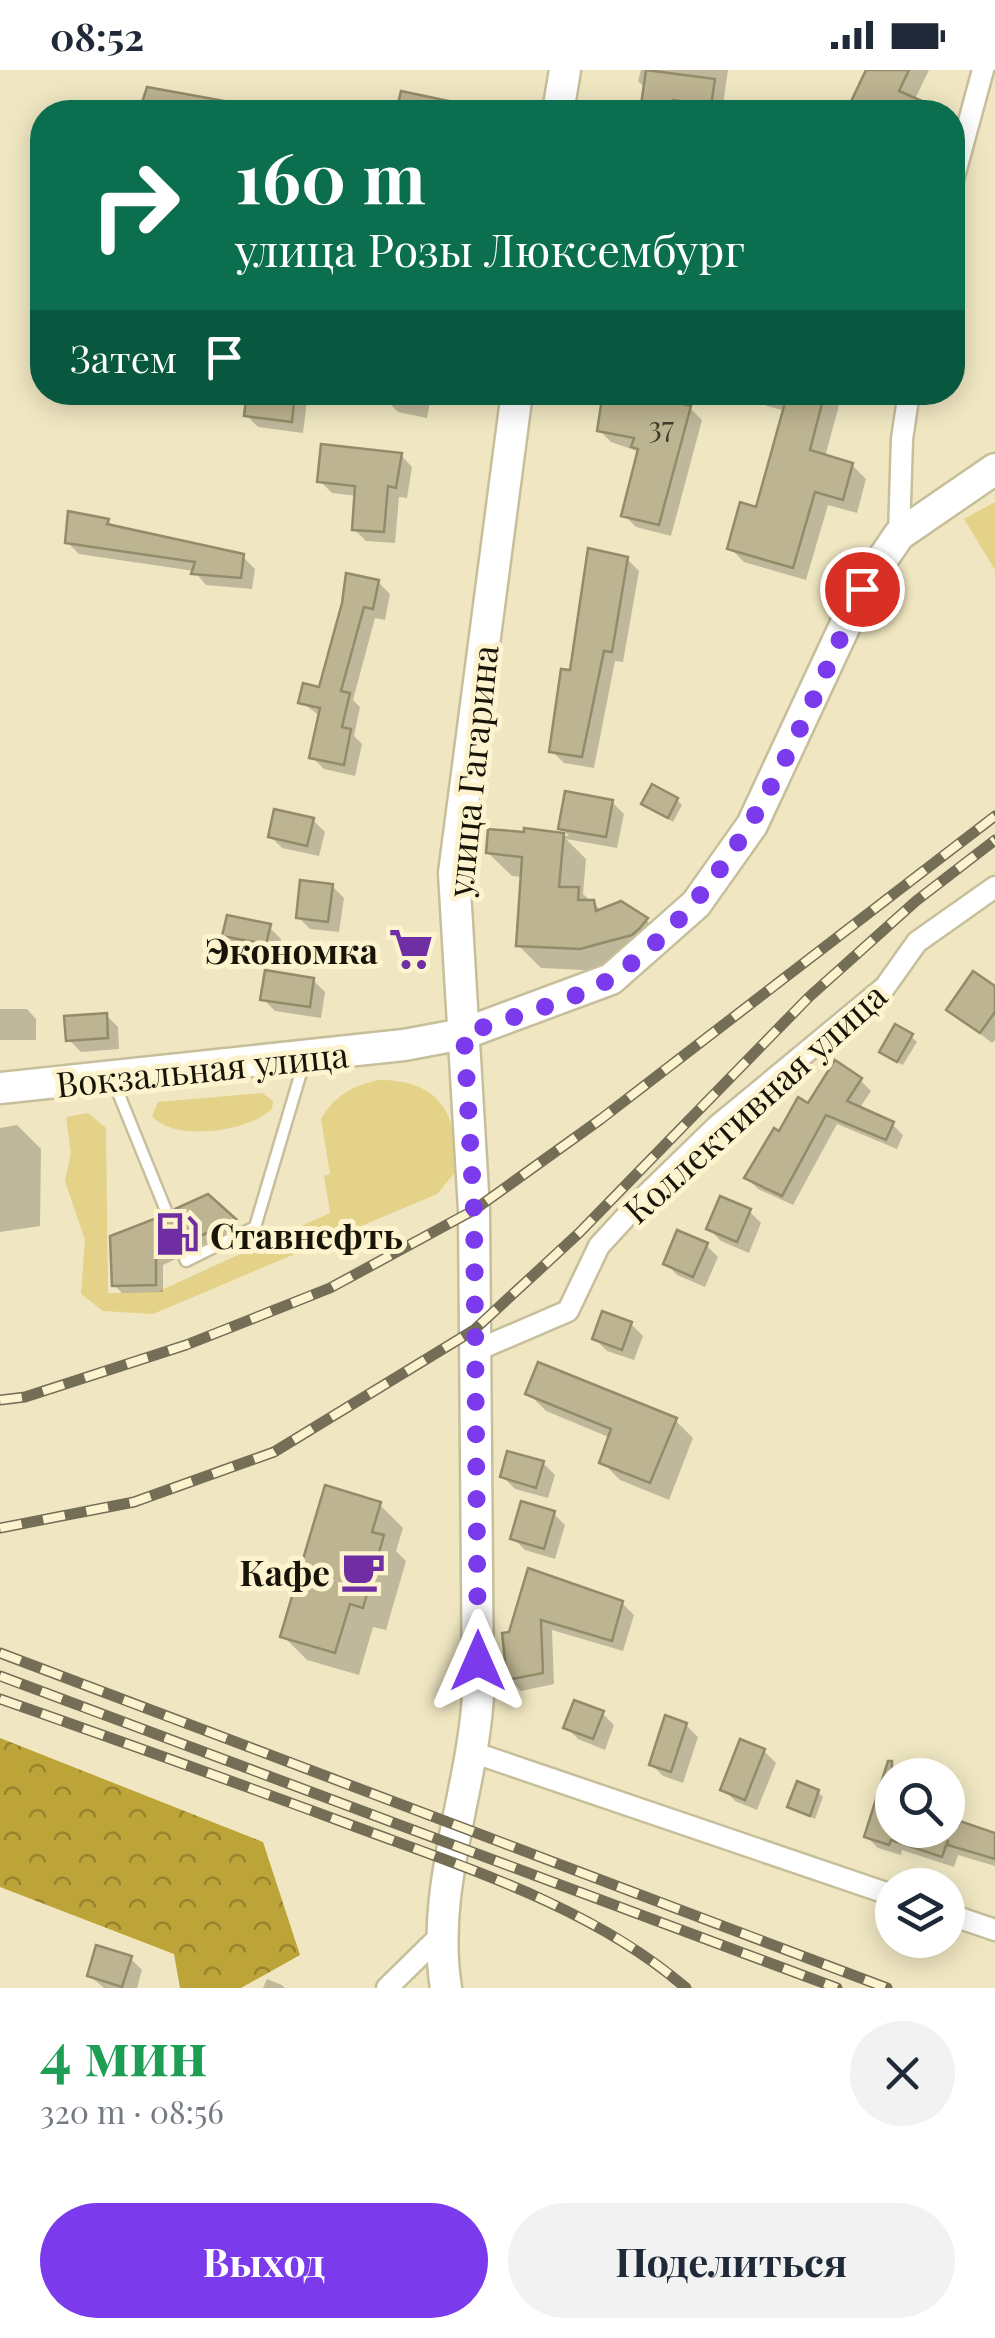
<!DOCTYPE html>
<html lang="ru">
<head>
<meta charset="utf-8">
<style>
	body { margin:0; font-family:"Playfair Display",serif; background:#f2f2f3; color:#1f2937; height:100vh; display:flex; flex-direction:column; font-size:38px; white-space:nowrap }
	* { box-sizing:border-box; margin:0 }
	p { font-size:32px; color:#747a83 }
	.icon { flex:none; width:55px; height:55px; fill:none; stroke:currentColor; stroke-width:2; stroke-linecap:round; stroke-linejoin:round }
	.map { position:relative; height:1918px; overflow:hidden }
	.drawer { display:flex; flex-direction:column; background:#fff; flex:1 }
	.drawer>* { flex:none }
	.banner { position:absolute; left:30px; top:30px; width:935px; height:305px; border-radius:40px; box-shadow:0 5px 25px #0003; background:#0b6e4f; color:#fff; overflow:hidden }
	.controls { position:absolute; left:875px; top:1688px; display:grid; gap:20px }
	.controls a { display:grid; place-items:center; width:90px; height:90px; border-radius:50%; background:#fff; box-shadow:0 5px 25px #0003; font-size:50px }
	.pin { position:absolute; display:grid; place-items:center; width:85px; height:85px; color:#fff; margin:-42px; border:5px solid #fff; border-radius:50%; box-shadow:0 2px 10px #0007 }
	.me { position:absolute; width:110px; margin:-55px; rotate:0deg; stroke-linejoin:round; filter:drop-shadow(0 0 8px #0008) }
	.turn { display:flex; align-items:center; gap:35px; height:210px; padding:0 40px; font-size:45px }
	.turn .icon { width:130px; height:130px; stroke-width:2.5 }
	.turn b { display:block; font-size:70px; line-height:85px }
	.then { display:flex; align-items:center; height:95px; padding:0 40px; background:#0003; gap:20px; font-size:38px }
	.round { display:grid; place-items:center; flex:none; width:105px; height:105px; border-radius:52px; background:#f2f2f3 }
	.summary { display:flex; align-items:center; justify-content:space-between; height:170px; padding:0 40px }
	h1 { font-size:60px; font-weight:700; line-height:75px; color:#1e9e55 }
	.button { display:flex; gap:20px; margin-top:auto; padding:20px 40px }
	.button a { flex:1; height:115px; border-radius:60px; background:#7c3aed; color:#fff; font-size:40px; font-weight:700; line-height:115px; text-align:center }
	.button a+a { background:#f2f2f3; color:#1f2937 }
	.status { display:flex; justify-content:space-between; align-items:center; height:70px; padding:0 50px; background:#fff; direction:ltr }
	.status svg { height:28px; fill:currentColor }
	.map>svg:first-child { display:block }
	.green { fill:#e4d289 }
	.forest { fill:url(#forest-crowns) }
	.shadow { fill:#0003 }
	.building { fill:#bdb491; stroke:#938b69; stroke-width:2.5 }
	.lines { fill:none; stroke-linecap:round; stroke-linejoin:round }
	.lane-casing { stroke:#c7be9a; stroke-width:15 }
	.street-casing { stroke:#c7be9a; stroke-width:25 }
	.secondary-casing { stroke:#c7be9a; stroke-width:35 }
	.lane { stroke:#fff; stroke-width:10 }
	.street { stroke:#fff; stroke-width:20 }
	.secondary { stroke:#fff; stroke-width:30 }
	.rail-casing { stroke:#746e57; stroke-width:11 }
	.rail { stroke:#fdf4cf; stroke-width:8; stroke-dasharray:22; stroke-linecap:butt }
	.route { stroke:#7c3aed; stroke-width:18; stroke-dasharray:0 32.4 }
	.labels { text-anchor:middle; dominant-baseline:central; stroke-width:10; stroke-linejoin:round; paint-order:stroke }
	.number-label { font-size:30px; fill:#413d2a }
	.street-label { font-size:35px; fill:#181508; stroke:#fdf4cf }
	.poi-label { font-size:35px; font-weight:bold; fill:#181508; stroke:#fdf4cf; text-anchor:end }
</style>
</head>
<body>
<div class="status"><b>08:52</b><svg viewBox="0 0 49 12"><path d="M0 12V9h3v3zM5 12V6h3v6zM10 12V3h3v9zM15 12V0h3v12zM26 1h20v11H26zM47 4h2v5h-2z"/></svg></div>
<div class="map">
<svg width="995" height="1918" viewBox="0 0 995 1918">
	<defs>
		<pattern id="forest-crowns" width="20" height="18" patternUnits="userSpaceOnUse" patternTransform="scale(2.5)"><rect width="20" height="18" fill="#bda438"/><path d="M2 6a3 3 0 1 1 6 0M12 15a3 3 0 1 1 6 0" fill="none" stroke="#99842d"/></pattern>
	</defs>
	<rect width="100%" height="100%" fill="#f0e7c2"/>
	<g class="green">
		<polygon points="995,432 995,500 964,449"/>
		<path d="M378,1010C440,1010 456,1042 458,1099L437,1124L153,1244L103,1241L81,1224L85,1170L65,1111L71,1083L66,1047L88,1043L106,1058L108,1223L157,1222L330,1143L324,1106L330,1104L321,1049C336,1024 352,1017 378,1010Z"/>
		<path d="M262,1023L273,1031L272,1039C250,1061 175,1073 152,1046L158,1032Z"/>
	</g>
	<polygon class="forest" points="0,1668 263,1772 300,1885 241,1918 180,1918 174,1884 0,1817"/>
	<g class="shadow">
		<polygon points="641,0 728,0 722,42 642,42 646,19 638,11"/>
		<polygon points="869,0 929,0 915,29 930,42 849,42"/>
		<polygon points="149,19 276,42 141,42"/>
		<polygon points="249,322 308,322 303,363 258,357 246,345"/>
		<polygon points="387,322 432,322 427,348 398,342 386,330"/>
		<polygon points="754,322 836,322 841,328 825,387 852,395 866,409 857,443 828,435 806,510 744,492 730,478 757,440 786,341 767,336"/>
		<polygon points="690,338 702,350 671,466 636,457 624,445 640,382 611,372 599,360"/>
		<polygon points="401,385 412,397 407,428 399,427 395,473 366,471 354,459 357,426 332,423 320,411"/>
		<polygon points="70,444 108,451 115,458 243,487 255,499 252,519 206,515 194,501 79,484 67,472"/>
		<polygon points="627,489 639,501 623,592 615,591 594,698 564,693 552,681 572,603"/>
		<polygon points="378,512 390,524 385,550 375,548 353,630 360,637 354,666 362,674 355,706 324,699 312,687 320,646 301,632 321,620 345,533"/>
		<polygon points="677,730 682,735 673,752 644,733"/>
		<polygon points="612,732 624,744 617,778 566,769 586,789 583,824 602,841 646,850 669,873 604,901 541,898 518,875 523,807 512,806 488,783 491,762 569,766 561,758"/>
		<polygon points="313,750 325,762 319,786 282,778 270,766"/>
		<polygon points="332,816 344,828 339,862 310,859 298,847"/>
		<polygon points="269,857 281,869 278,885 237,877 225,865"/>
		<polygon points="313,910 325,922 321,948 275,941 263,929"/>
		<polygon points="995,920 995,970 992,973 950,940"/>
		<polygon points="0,939 27,939 36,949 36,970 0,970"/>
		<polygon points="106,945 118,957 119,979 81,982 69,970"/>
		<polygon points="911,966 917,972 903,995 887,987"/>
		<polygon points="860,1010 871,1021 859,1039 892,1054 903,1065 897,1079 837,1054 793,1135 758,1119 747,1108 809,1036"/>
		<polygon points="17,1055 41,1079 40,1156 0,1162 0,1058"/>
		<polygon points="207,1127 241,1158 198,1178 193,1173 181,1176 180,1187 163,1195 163,1222 122,1223 114,1215 173,1154"/>
		<polygon points="749,1141 761,1153 749,1183 721,1171 709,1159"/>
		<polygon points="706,1175 718,1187 705,1217 677,1205 666,1193"/>
		<polygon points="631,1254 643,1266 634,1290 607,1281 595,1269"/>
		<polygon points="528,1323 675,1350 693,1368 669,1430 620,1410 602,1392 611,1368 546,1341"/>
		<polygon points="543,1393 555,1405 548,1428 515,1419 503,1407"/>
		<polygon points="379,1434 403,1458 396,1481 406,1491 386,1560 373,1557 359,1605 307,1590 283,1566"/>
		<polygon points="553,1443 565,1455 555,1489 525,1480 513,1468"/>
		<polygon points="530,1501 622,1533 634,1545 623,1581 552,1560 554,1614 521,1621 509,1609 511,1565"/>
		<polygon points="602,1643 614,1655 605,1680 578,1669 566,1657"/>
		<polygon points="686,1655 698,1667 683,1713 663,1706 651,1694"/>
		<polygon points="764,1681 776,1693 757,1740 735,1731 723,1719"/>
		<polygon points="818,1722 823,1727 815,1749 790,1736"/>
		<polygon points="880,1725 892,1729 892,1760 948,1760 948,1754 995,1765 995,1796 958,1785 954,1797 902,1780 901,1785 878,1778 866,1766"/>
		<polygon points="130,1888 142,1900 137,1918 104,1918 89,1905"/>
		<polygon points="267,1909 282,1915 285,1918 263,1918"/>
	</g>
	<g class="building">
		<polygon points="646,0 715,9 711,36 673,30 672,42 640,42"/>
		<polygon points="866,0 909,0 899,21 947,42 846,42"/>
		<polygon points="147,17 230,32 230,42 139,42"/>
		<polygon points="401,21 458,33 457,42 396,42"/>
		<polygon points="247,322 295,322 292,352 244,346"/>
		<polygon points="603,322 644,328 644,324 691,336 659,455 621,446 638,379 631,377 634,368 597,361"/>
		<polygon points="788,322 825,322 810,380 853,393 843,430 815,422 793,498 727,479 740,432 756,437"/>
		<polygon points="321,374 402,383 396,418 388,416 384,462 352,460 355,416 317,412"/>
		<polygon points="68,441 109,449 107,454 244,484 241,508 191,504 195,492 65,473"/>
		<polygon points="588,478 628,487 612,582 604,581 582,687 549,682 561,599 570,600"/>
		<polygon points="346,503 379,510 373,539 364,537 341,621 350,623 342,657 351,659 344,695 309,688 320,638 298,633 303,613 319,617 342,533"/>
		<polygon points="652,714 678,728 668,748 641,734"/>
		<polygon points="565,721 613,730 606,767 558,759"/>
		<polygon points="274,739 314,748 307,776 268,767"/>
		<polygon points="524,758 564,763 559,817 579,817 578,830 594,830 596,841 621,831 648,848 639,859 632,865 580,879 516,876 522,787 486,783 488,759 524,762"/>
		<polygon points="300,810 333,814 328,852 296,848"/>
		<polygon points="227,845 271,854 266,874 222,866"/>
		<polygon points="265,900 314,908 310,937 260,930"/>
		<polygon points="973,901 995,916 995,942 980,963 946,940"/>
		<polygon points="107,943 108,968 66,971 64,946"/>
		<polygon points="895,954 913,964 897,992 879,982"/>
		<polygon points="835,990 862,1008 847,1031 894,1052 886,1070 826,1045 782,1126 744,1108 774,1058 779,1061 798,1027 808,1033"/>
		<polygon points="208,1124 236,1149 188,1172 182,1167 174,1169 172,1179 156,1187 156,1215 112,1216 110,1166 159,1147 171,1151 175,1139"/>
		<polygon points="720,1126 751,1139 737,1172 706,1159"/>
		<polygon points="677,1160 708,1173 693,1207 663,1194"/>
		<polygon points="602,1241 632,1252 622,1280 592,1269"/>
		<polygon points="538,1292 677,1348 650,1413 599,1393 611,1359 525,1324"/>
		<polygon points="507,1381 544,1391 536,1418 500,1407"/>
		<polygon points="325,1415 381,1432 372,1462 384,1465 363,1538 350,1534 335,1583 280,1567"/>
		<polygon points="521,1431 555,1441 544,1479 510,1469"/>
		<polygon points="528,1498 623,1531 612,1571 541,1550 543,1603 507,1610 502,1563 509,1562"/>
		<polygon points="574,1630 604,1641 593,1669 563,1658"/>
		<polygon points="665,1645 687,1653 671,1702 649,1695"/>
		<polygon points="740,1669 765,1679 745,1730 720,1720"/>
		<polygon points="888,1691 892,1691 892,1760 948,1760 948,1751 959,1755 960,1751 995,1763 995,1789 948,1775 948,1770 942,1787 891,1770 889,1775 864,1767"/>
		<polygon points="797,1711 819,1720 810,1746 787,1737"/>
		<polygon points="96,1875 132,1886 122,1917 87,1906"/>
	</g>
	<g class="lines">
		<g class="lane-casing">
			<g id="lane">
				<polyline points="113,1010 167,1143"/>
				<polyline points="180,1175 186,1191 255,1157 305,989"/>
			</g>
		</g>
		<g class="street-casing">
			<g id="street">
				<polyline points="952,114 983,0"/>
				<polyline points="899,465 902,369 909,322"/>
				<polyline points="475,1281 568,1241 599,1176 644,1127 717,1056 885,917 917,872 995,817"/>
				<polyline points="475,1683 892,1825"/>
				<polyline points="948,1844 995,1860"/>
				<polyline points="387,1918 441,1865"/>
			</g>
		</g>
		<g class="secondary-casing">
			<g id="secondary">
				<polyline points="558,42 565,0"/>
				<polyline points="0,1018 404,975 463,964 611,909 696,834 752,755 862,519 899,465 995,399"/>
				<path d="M446,1918C430,1820 472,1723 478,1626L474,1140L454,803L517,322"/>
			</g>
		</g>
		<use href="#lane" class="lane"/>
		<use href="#street" class="street"/>
		<use href="#secondary" class="secondary"/>
		<g class="rail-casing">
			<g id="rail">
				<polyline points="0,1330 25,1327 186,1275 330,1218 474,1140 601,1049 995,746"/>
				<polyline points="0,1458 134,1432 274,1382 474,1260 579,1163 809,927 916,831 995,770"/>
				<polyline points="0,1583 887,1918"/>
				<polyline points="0,1606 837,1918"/>
				<path d="M0,1629C120,1671 240,1714 359,1758C470,1799 595,1839 686,1918"/>
			</g>
		</g>
		<use href="#rail" class="rail"/>
	</g>
	<g class="lines">
		<path class="route" d="M478,1591L474,1140L464,964C501,950 585,927 613,907C744,815 799,659 862,519"/>
	</g>
	<defs>
		<g id="supermarket-bare" transform="scale(3.45)"><path d="M-6-5.5h2.5l.6 2H6L4.5 2H-2.5L-4.4-4H-6ZM-1.5 3.2a1.3 1.3 0 1 0 .1 0ZM3 3.2a1.3 1.3 0 1 0 .1 0Z" fill="#702ea3" stroke="#fdf4cf" stroke-width="2.5" paint-order="stroke"/></g>
		<g id="fuel-bare" transform="scale(3.45)"><path d="M-5.5-6h7V0h2V4h1.3V-2.5L3-4.5l.8-.8L6-3V5H2.5V1h-1V6h-7ZM-4.2-4.7v3.2H.2V-4.7Z" fill="#702ea3" stroke="#fdf4cf" stroke-width="2.5" paint-order="stroke"/></g>
		<g id="cafe-bare" transform="scale(3.45)"><path d="M-5.5-4.5H6V0H3Q3 3.5 0 3.5H-2.5Q-5.5 3.5-5.5 0ZM3-3.2v2h1.7v-2ZM-6 4.5H4V6H-6Z" fill="#702ea3" stroke="#fdf4cf" stroke-width="2.5" paint-order="stroke"/></g>
	</defs>
	<g fill-rule="evenodd">
		<use href="#supermarket-bare" x="411" y="879"/>
		<use href="#fuel-bare" x="177" y="1164"/>
		<use href="#cafe-bare" x="363" y="1501"/>
	</g>
	<g class="labels">
		<g class="number-label">
			<text x="661" y="356">37</text>
		</g>
		<g class="street-label">
			<text transform="translate(471 701) rotate(-84)">улица Гагарина</text>
			<text transform="translate(202 998) rotate(-6)">Вокзальная улица</text>
			<text transform="translate(754 1032) rotate(-42)">Коллективная улица</text>
		</g>
		<g class="poi-label">
			<text x="378" y="879">Экономка</text>
			<text x="210" y="1164" text-anchor="start">Ставнефть</text>
			<text x="330" y="1501">Кафе</text>
		</g>
	</g>
</svg>
<div class="controls">
<a><svg class="icon" aria-label="search" viewBox="0 0 24 24"><circle cx="10" cy="10" r="6"/><path d="M15 15l6 6"/></svg></a>
<a><svg class="icon" aria-label="layers" viewBox="0 0 24 24"><path d="M12 4l9 5-9 5-9-5zM3 14l9 5 9-5"/></svg></a>
</div>
<div class="pin" style="left:862px;top:519px;background:#d93025"><svg class="icon" aria-label="arrive" viewBox="0 0 24 24"><path d="M6 21V4h12l-3 4 3 4H6"/></svg></div>
<svg class="me" style="left:478px;top:1591px" viewBox="-20 -20 40 40"><path d="M0-17L14 15 0 8-14 15z" fill="#7c3aed" stroke="#fff" stroke-width="4"/></svg>
<div class="banner">
<div class="turn"><svg class="icon" aria-label="right" viewBox="0 0 24 24"><path d="M7 20v-9h11M14 6l5 5-5 5"/></svg><div><b>160 m</b>улица Розы Люксембург</div></div>
<div class="then">Затем<svg class="icon" aria-label="arrive" viewBox="0 0 24 24"><path d="M6 21V4h12l-3 4 3 4H6"/></svg></div>
</div>
</div>
<section class="drawer">
<div class="summary"><div><h1>4 мин</h1><p>320 m · 08:56</p></div><a class="round"><svg class="icon" aria-label="close" viewBox="0 0 24 24"><path d="M6 6l12 12M18 6L6 18"/></svg></a></div>
<div class="button"><a>Выход</a><a>Поделиться</a></div>
</section>
</body>
</html>
